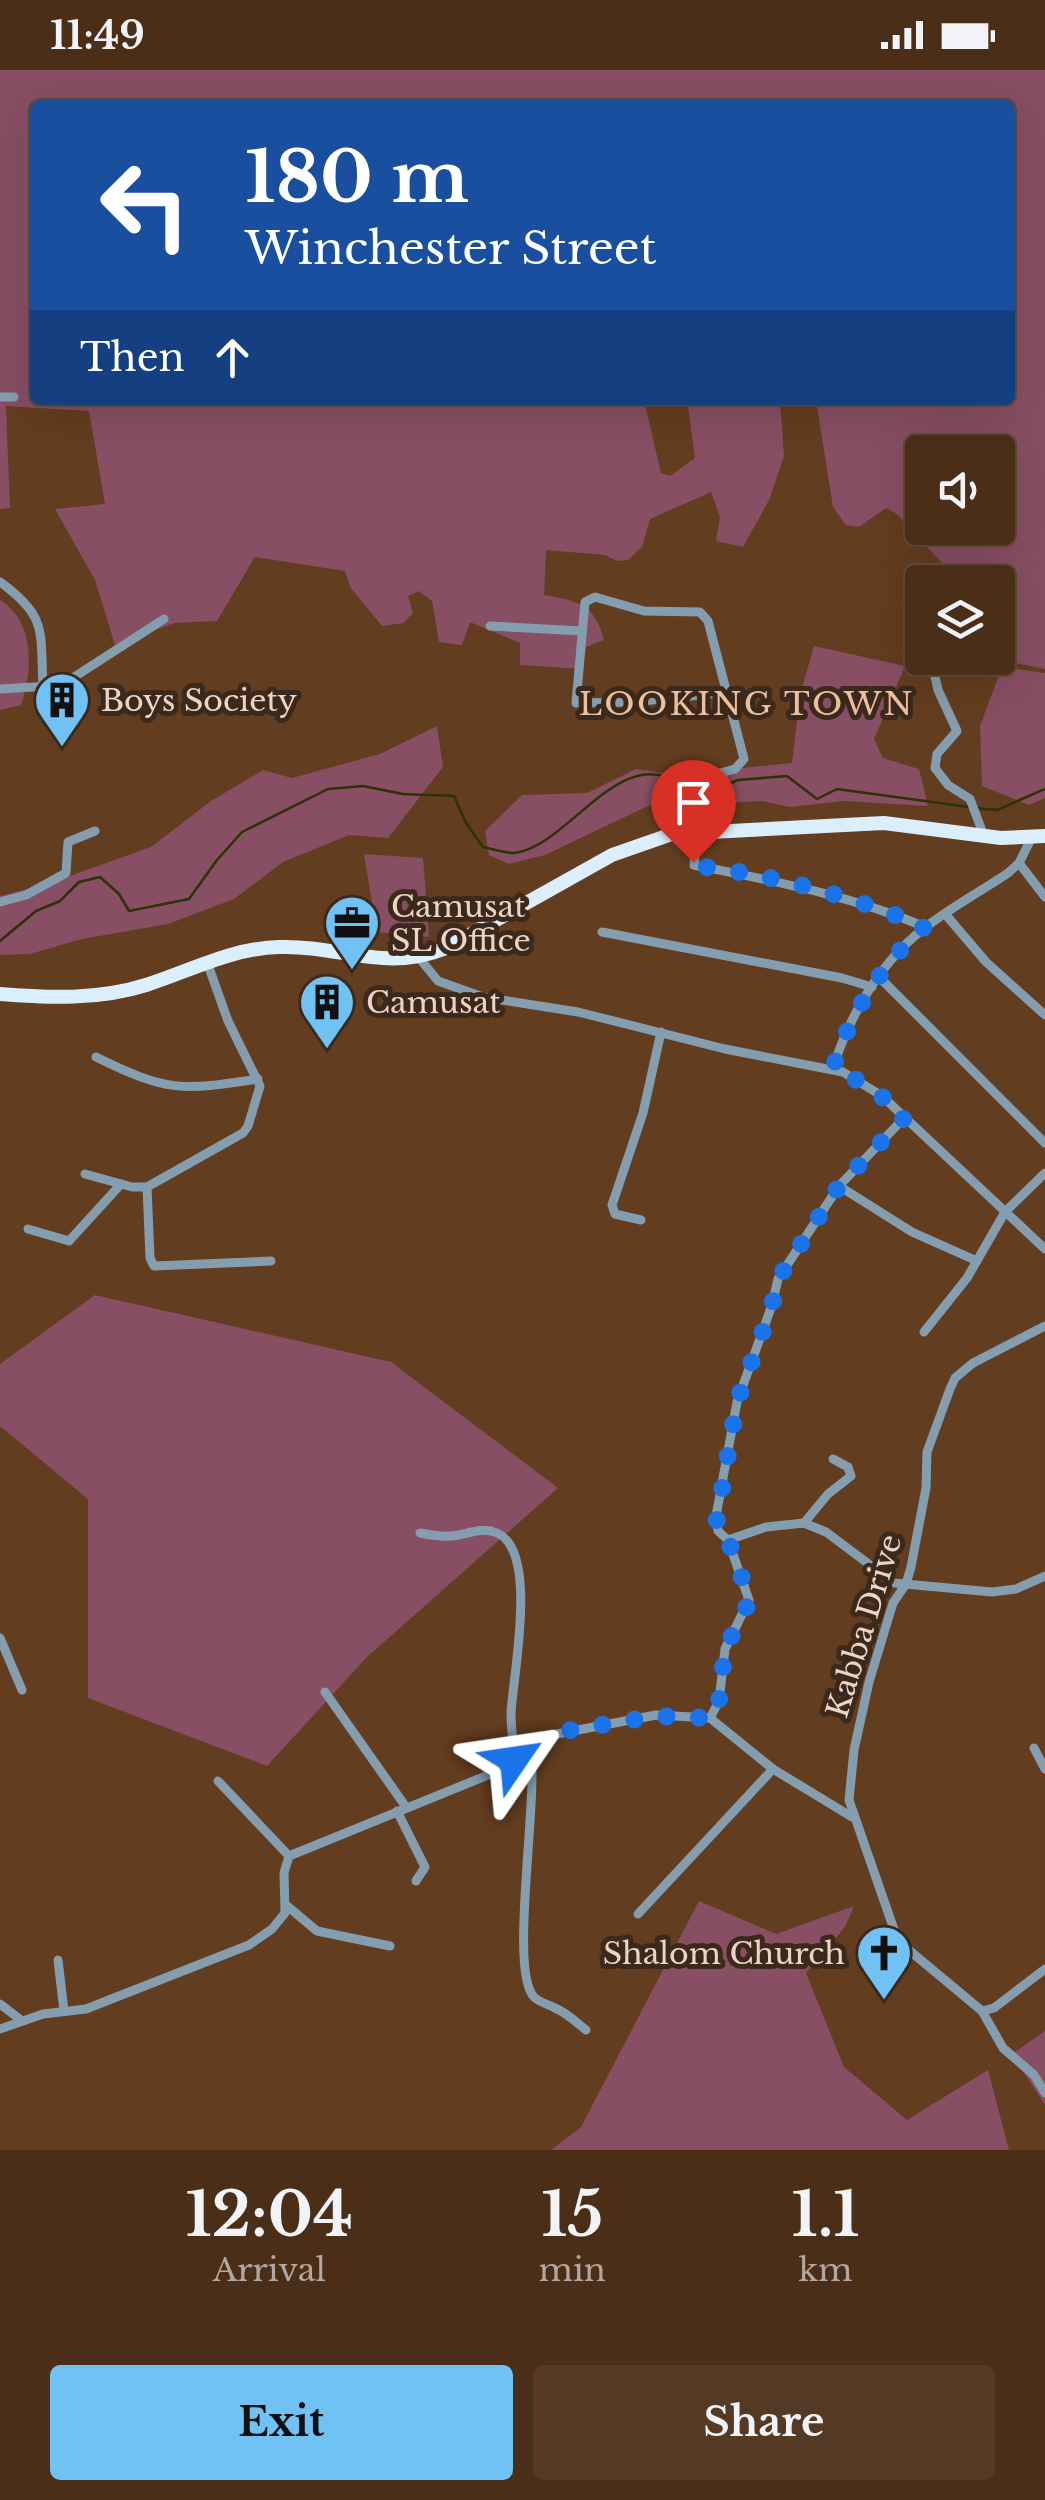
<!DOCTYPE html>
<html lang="en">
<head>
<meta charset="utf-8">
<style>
	body { margin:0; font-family:"Libre Baskerville",serif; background:#543a24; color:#f1f3f6; height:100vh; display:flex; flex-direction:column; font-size:38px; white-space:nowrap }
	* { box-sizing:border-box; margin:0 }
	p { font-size:32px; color:#b2a8a1 }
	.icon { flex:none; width:55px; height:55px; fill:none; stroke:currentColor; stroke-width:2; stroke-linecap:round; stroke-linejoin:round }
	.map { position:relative; height:2080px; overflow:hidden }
	.sheet { display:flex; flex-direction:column; background:#4a2e17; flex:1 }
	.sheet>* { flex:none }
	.top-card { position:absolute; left:30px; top:30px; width:985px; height:305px; border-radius:10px; box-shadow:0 10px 40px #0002,0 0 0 2px #614a36; background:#1a4fa0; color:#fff; overflow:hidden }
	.tools { position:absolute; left:905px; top:365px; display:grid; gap:20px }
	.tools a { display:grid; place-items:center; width:110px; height:110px; border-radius:10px; background:#4a2e17; box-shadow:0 10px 40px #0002,0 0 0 2px #614a36; font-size:50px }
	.pin { position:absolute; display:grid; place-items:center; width:85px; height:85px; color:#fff; margin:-102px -42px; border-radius:50% 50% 50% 0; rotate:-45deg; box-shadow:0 0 10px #0007 }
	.pin .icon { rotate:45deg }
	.me { position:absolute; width:110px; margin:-55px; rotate:58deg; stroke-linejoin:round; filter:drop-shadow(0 0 8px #0008) }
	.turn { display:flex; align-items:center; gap:35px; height:210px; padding:0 50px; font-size:45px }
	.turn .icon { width:130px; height:130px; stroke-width:2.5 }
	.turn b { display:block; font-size:70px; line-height:85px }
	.then { display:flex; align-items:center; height:95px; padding:0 50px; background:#0003; gap:20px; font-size:38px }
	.eta { display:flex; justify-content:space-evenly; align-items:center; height:170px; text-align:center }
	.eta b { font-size:60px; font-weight:700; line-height:70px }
	.primary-button { display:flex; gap:20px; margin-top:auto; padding:20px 50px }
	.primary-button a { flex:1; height:115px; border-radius:10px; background:#70c1f4; color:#111; font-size:40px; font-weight:700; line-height:115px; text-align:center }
	.primary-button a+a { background:#543a24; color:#f1f3f6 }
	.status { display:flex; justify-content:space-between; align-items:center; height:70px; padding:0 50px; background:#4a2e17; direction:ltr }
	.status svg { height:28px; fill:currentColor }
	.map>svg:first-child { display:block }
	.green { fill:#884e63; fill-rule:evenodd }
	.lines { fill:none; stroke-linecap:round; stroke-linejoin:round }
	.stream { stroke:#2c3303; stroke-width:2.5 }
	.street { stroke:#849eaf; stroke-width:9 }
	.primary { stroke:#daeefc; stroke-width:14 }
	.route { stroke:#1a73e8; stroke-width:18; stroke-dasharray:0 32.4 }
	.labels { text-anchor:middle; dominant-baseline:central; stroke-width:10; stroke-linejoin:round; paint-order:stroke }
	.poi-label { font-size:30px; fill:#edd5c5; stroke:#3b291c; text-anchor:start }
	.street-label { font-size:30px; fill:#edd5c5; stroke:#3b291c }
	.neighbourhood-label { font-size:32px; letter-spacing:2.5px; fill:#ecbf9e; stroke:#3b291c }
</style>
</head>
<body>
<div class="status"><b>11:49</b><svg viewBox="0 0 49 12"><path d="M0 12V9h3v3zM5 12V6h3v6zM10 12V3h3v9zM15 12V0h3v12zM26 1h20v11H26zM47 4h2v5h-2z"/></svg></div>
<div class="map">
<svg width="1045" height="2080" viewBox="0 0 1045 2080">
	<rect width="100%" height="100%" fill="#633d1f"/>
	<g class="green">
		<path d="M0,0H1045V599L996,589L1016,528L1017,513C966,518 949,504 916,464C906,453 900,444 886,438L859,457L846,455L833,437L816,330H1010V35H35V330H644L661,403L670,406L695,388L687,330H780L784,386L769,430L743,477L716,471L720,447L711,422L650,449L642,477L628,490L617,491L605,485L546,480L544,525C578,531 595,534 604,570L586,577L582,599L520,595V573L470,552L462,575L439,572L432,531L419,521L408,526L413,543L403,553L382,556L350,517L345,501L255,487L217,551L174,553L115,575L95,510L55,439L105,434L89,341L6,336L10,438L0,439ZM922,382H998V458H922Z"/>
		<path d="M0,530C35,551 33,601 21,635L0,640Z"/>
		<polygon points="814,576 905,596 874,669 883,688 919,699 928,736 844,731 790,737 762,731 728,733 696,725 650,735 545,785 509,794 489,785 485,761 522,725 587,723 636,699 674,705 792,693 800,625"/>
		<polygon points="1002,597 1045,603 1045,728 1029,735 982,716 980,656"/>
		<polygon points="437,656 443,697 388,768 349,765 283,792 234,829 168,854 82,869 30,884 0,885 0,826 50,813 151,777 211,731 263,700 292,708 380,684"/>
		<polygon points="364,784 423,788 429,867 377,862"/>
		<polygon points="95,1225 391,1292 558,1418 367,1587 267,1696 88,1628 88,1429 0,1356 0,1294"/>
		<polygon points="699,1831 776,1864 854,1836 845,1857 806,1903 844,1997 907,2050 988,2000 1009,2080 551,2080 581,2057"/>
		<polygon points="1045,1961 1045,2035 1012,1984"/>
	</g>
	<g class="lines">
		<g class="stream">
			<polyline points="686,719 714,720 738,710 787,706 817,729 837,719 969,737"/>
			<polyline points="976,738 997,740 1045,719"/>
			<path d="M0,871L36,841L60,831L79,812L100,807L119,824L129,841L189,829L217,790L242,762L328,719L363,716L403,724L454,726L466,753L483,777C492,779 505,783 514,783C568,777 620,672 680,714"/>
		</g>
		<g class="street">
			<polyline points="0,327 14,327"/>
			<path d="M0,512C48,547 40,561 43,616"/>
			<polyline points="918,519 922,540"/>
			<polyline points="490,556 581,561"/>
			<polyline points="931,588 938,620 957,661 937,684 935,698 948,715 970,729 984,766"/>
			<polyline points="0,619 51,616 68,611 164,549"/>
			<path d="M697,762L694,795C772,811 851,825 925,857"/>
			<polyline points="672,764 675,732 683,713 735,699 744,689 708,551 700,542 644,541 595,527 585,532 576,633 632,632 729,622"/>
			<polyline points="1019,793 1045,827"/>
			<polyline points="0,832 26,825 66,803 68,772 95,761"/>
			<polyline points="946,845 986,892 1045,945"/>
			<polyline points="602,862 842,908 872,917"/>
			<polyline points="420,889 438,911 483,927 578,942 725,979 843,1002 882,1026 1045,1179"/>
			<polyline points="880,908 1045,1073"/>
			<path d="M96,987C167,1022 181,1021 258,1009"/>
			<path d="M833,998C849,947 879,894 922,860C948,839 980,822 1008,803L1019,793L1031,769"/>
			<polyline points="85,1104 132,1117 147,1117 243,1063 248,1056 260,1016 228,951 207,892"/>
			<polyline points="839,1116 912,1162 977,1191"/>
			<polyline points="147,1117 150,1188 154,1196 271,1191"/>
			<polyline points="641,1150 615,1144 612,1135 643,1043 661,962"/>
			<polyline points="28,1159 69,1171 121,1114"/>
			<polyline points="1045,1256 973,1293 955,1308 950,1319 927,1382 926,1418 911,1497 906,1514 893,1533 869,1612 854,1680 849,1730 898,1871 982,1941 1003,1978 1034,2005 1045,2023"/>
			<polyline points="924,1262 967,1208 1005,1142 1045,1103"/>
			<polyline points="804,1453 828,1424 851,1406 848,1397 833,1389"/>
			<path d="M420,1463C430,1465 440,1467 451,1466C466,1465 481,1456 497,1463C539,1481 513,1605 511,1643C511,1659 513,1674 515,1690"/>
			<polyline points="728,1470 766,1457 804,1453 826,1462 894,1513 992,1522 1016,1519 1045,1506"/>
			<polyline points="0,1568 22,1620"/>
			<polyline points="325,1622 406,1737"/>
			<polyline points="710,1648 719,1631 725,1579 749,1530 728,1470 718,1461 716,1446 737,1332 772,1235 778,1209 839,1116 905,1047"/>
			<path d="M530,1675C540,1724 508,1900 534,1927C540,1933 548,1934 555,1938C567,1943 576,1952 586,1960"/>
			<polyline points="1034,1678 1045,1699"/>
			<polyline points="218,1711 289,1786"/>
			<polyline points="397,1741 425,1797 416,1811"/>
			<polyline points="286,1835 317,1861 390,1876"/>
			<polyline points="638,1844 773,1699"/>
			<polyline points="58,1890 64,1941"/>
			<polyline points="0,1934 21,1950"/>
			<polyline points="982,1941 994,1938 1045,1899"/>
			<polyline points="0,1959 43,1944 86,1939 249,1875 272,1859 285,1843 284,1803 289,1786 498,1701 530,1675 552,1665 656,1645 710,1648 773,1699 852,1747"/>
		</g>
		<path class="primary" d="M0,924C48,928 99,930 146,915C190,901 232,878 279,877C341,875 385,903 446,878L612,785L672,764L884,753L1001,768L1045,766"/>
	</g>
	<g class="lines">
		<path class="route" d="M514,1690L540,1670L571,1660L656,1646L710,1648L719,1631L725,1579L750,1530L728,1470L722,1467L716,1454L737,1332L772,1236L778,1209L839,1116L905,1047L872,1018L833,998C850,944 881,895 924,857C856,827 771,804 697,796L693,792"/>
	</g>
	<defs>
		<g id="building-pin" transform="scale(2.875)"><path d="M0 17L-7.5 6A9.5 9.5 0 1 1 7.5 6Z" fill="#70c1f4" stroke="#3b291c"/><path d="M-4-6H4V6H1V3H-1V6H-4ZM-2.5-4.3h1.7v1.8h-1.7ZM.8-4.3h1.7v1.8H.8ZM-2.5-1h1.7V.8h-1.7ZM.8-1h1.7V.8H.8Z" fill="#111"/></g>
		<g id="office-pin" transform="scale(2.875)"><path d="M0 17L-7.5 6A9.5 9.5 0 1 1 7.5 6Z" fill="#70c1f4" stroke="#3b291c"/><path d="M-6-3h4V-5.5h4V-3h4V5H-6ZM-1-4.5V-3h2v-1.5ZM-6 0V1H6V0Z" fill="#111"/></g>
		<g id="church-pin" transform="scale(2.875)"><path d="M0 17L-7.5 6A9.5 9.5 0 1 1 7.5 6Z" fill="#70c1f4" stroke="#3b291c"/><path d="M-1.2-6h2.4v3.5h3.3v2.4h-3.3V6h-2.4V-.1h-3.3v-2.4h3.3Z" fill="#111"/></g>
	</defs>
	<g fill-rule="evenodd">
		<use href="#building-pin" x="62" y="630"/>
		<use href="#office-pin" x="352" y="853"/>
		<use href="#building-pin" x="327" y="932"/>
		<use href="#church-pin" x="884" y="1883"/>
	</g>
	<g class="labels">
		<g class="poi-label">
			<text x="101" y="630">Boys Society</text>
			<text x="391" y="836">Camusat<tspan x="391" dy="34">SL Office</tspan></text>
			<text x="366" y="932">Camusat</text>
			<text x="845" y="1883" text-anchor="end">Shalom Church</text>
		</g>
		<g class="street-label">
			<text transform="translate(864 1556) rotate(-73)">Kabba Drive</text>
		</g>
		<g class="neighbourhood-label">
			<text x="747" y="634">LOOKING TOWN</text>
		</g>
	</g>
</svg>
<div class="tools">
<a><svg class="icon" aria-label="sound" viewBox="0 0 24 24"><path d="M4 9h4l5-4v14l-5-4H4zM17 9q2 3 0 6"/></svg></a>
<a><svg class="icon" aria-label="layers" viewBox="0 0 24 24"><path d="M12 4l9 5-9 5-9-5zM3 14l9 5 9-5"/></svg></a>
</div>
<div class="pin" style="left:693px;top:792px;background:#d93025"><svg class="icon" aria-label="arrive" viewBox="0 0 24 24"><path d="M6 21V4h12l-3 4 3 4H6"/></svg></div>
<svg class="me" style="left:514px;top:1690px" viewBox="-20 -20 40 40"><path d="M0-17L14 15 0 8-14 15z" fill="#1a73e8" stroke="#fff" stroke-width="4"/></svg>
<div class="top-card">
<div class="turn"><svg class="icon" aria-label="left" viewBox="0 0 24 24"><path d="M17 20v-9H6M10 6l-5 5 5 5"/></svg><div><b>180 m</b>Winchester Street</div></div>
<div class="then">Then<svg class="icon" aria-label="ahead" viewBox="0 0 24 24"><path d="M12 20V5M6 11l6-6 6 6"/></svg></div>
</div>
</div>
<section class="sheet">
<div class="eta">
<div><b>12:04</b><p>Arrival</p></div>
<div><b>15</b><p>min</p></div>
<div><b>1.1</b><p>km</p></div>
</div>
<div class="primary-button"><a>Exit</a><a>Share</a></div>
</section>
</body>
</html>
